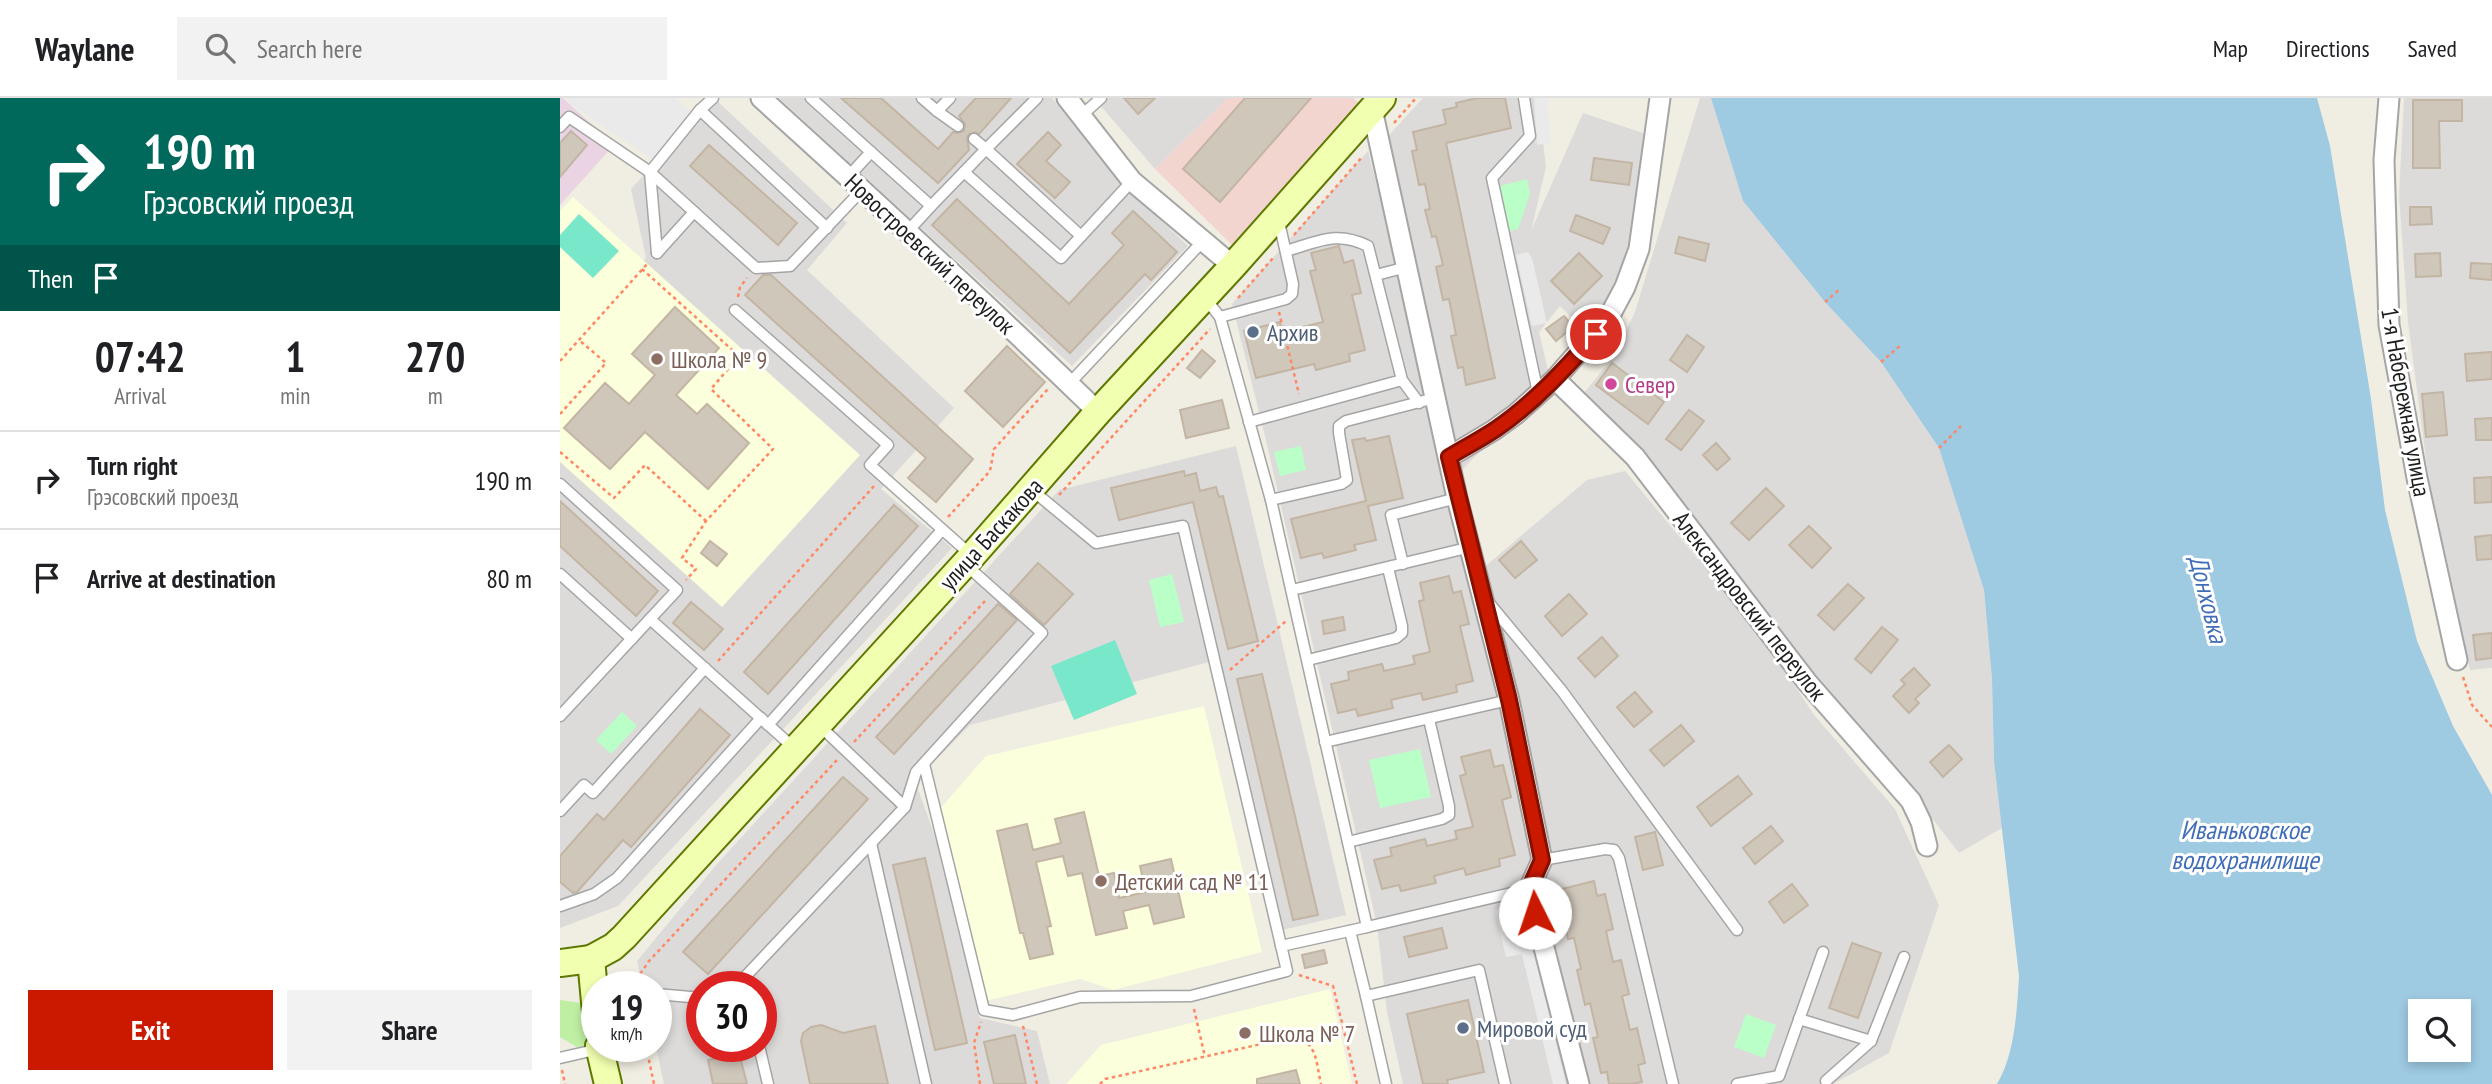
<!DOCTYPE html>
<html lang="en">
<head>
<meta charset="utf-8">
<style>
	body { margin:0; font-family:"PT Sans Narrow",sans-serif; background:#f2f2f2; color:#202124; height:100vh; display:flex; flex-direction:column; font-size:26px; white-space:nowrap }
	* { box-sizing:border-box; margin:0 }
	p { font-size:23px; color:#757577 }
	.icon { flex:none; width:38px; height:38px; fill:none; stroke:currentColor; stroke-width:2; stroke-linecap:round; stroke-linejoin:round }
	.map { position:relative; flex:1; overflow:hidden }
	.details { display:flex; flex-direction:column; background:#fff; width:560px }
	.details>* { flex:none }
	.guide { background:#00695c; color:#fff; overflow:hidden }
	.controls { position:absolute; left:1848px; top:901px; display:grid; gap:14px }
	.controls a { display:grid; place-items:center; width:63px; height:63px; border-radius:0px; background:#fff; box-shadow:0 4px 10px #0003; font-size:35px }
	.speed { position:absolute; left:21px; top:873px; display:flex; gap:14px; font-size:35px; font-weight:700; text-align:center }
	.speed>* { display:grid; place-content:center; width:91px; height:91px; border-radius:50%; background:#fff; box-shadow:0 4px 10px #0003; line-height:1 }
	.speed small { font-size:18px; font-weight:400 }
	.speed .limit { border:10px solid #d22; background:#fff; color:#111 }
	.pin { position:absolute; display:grid; place-items:center; width:60px; height:60px; color:#fff; margin:-30px; border:4px solid #fff; border-radius:50%; box-shadow:0 2px 7px #0007 }
	.me { position:absolute; width:77px; margin:-38px; rotate:356deg; stroke-linejoin:round; filter:drop-shadow(0 0 5px #0008) }
	.turn { display:flex; align-items:center; gap:24px; height:147px; padding:0 28px; font-size:32px }
	.turn .icon { width:91px; height:91px; stroke-width:2.5 }
	.turn b { display:block; font-size:49px; line-height:60px }
	.then { display:flex; align-items:center; height:66px; padding:0 28px; background:#0003; gap:14px; font-size:26px }
	.eta { display:flex; justify-content:space-evenly; align-items:center; height:119px; text-align:center }
	.eta b { font-size:42px; font-weight:700; line-height:49px }
	.action { display:flex; gap:14px; margin-top:auto; padding:14px 28px }
	.action a { flex:1; height:80px; border-radius:0px; background:#cb1900; color:#fff; font-size:28px; font-weight:700; line-height:80px; text-align:center }
	.action a+a { background:#f2f2f2; color:#202124 }
	ul { padding:0; list-style:none }
	li { display:flex; align-items:center; gap:21px; height:98px; padding:0 28px; border-top:2px solid #e0e0e0 }
	li div { flex:1 }
	li b { display:block; font-size:26px }
	li em { font-style:normal }
	header { display:flex; align-items:center; gap:42px; box-sizing:border-box; height:98px; padding:0 35px; background:#fff; border-bottom:2px solid #e0e0e0 }
	header strong { font-size:33px }
	nav { display:flex; gap:38px; margin-inline-start:auto; font-size:24px }
	.search { width:490px; height:63px; background:#f2f2f2; display:flex; align-items:center; gap:18px; box-sizing:border-box; padding:0 24px; border-radius:0px; color:#757577; font-size:26px }
	main { display:flex; flex:1; min-height:0 }
	.map>svg:first-child { display:block }
	.residential { fill:#dcdbda; fill-rule:evenodd }
	.commercial { fill:#f3d5d0 }
	.industrial { fill:#ead4e3 }
	.education { fill:#fbffdc }
	.grass { fill:#bfefa3 }
	.park { fill:#bbffc8 }
	.pitch { fill:#78e7ca }
	.parking { fill:#eaeaea }
	.water { fill:#9ecae2; fill-rule:evenodd }
	.building { fill:#d0c7bb; stroke:#c3b5a3; stroke-width:2 }
	.lines { fill:none; stroke-linecap:round; stroke-linejoin:round }
	.lane-casing { stroke:#a5a5a5; stroke-width:13 }
	.street-casing { stroke:#a5a5a5; stroke-width:23 }
	.secondary-casing { stroke:#5d7900; stroke-width:30 }
	.path { stroke:#ff8764; stroke-width:2.5; stroke-dasharray:3.5 3.5; stroke-linecap:butt }
	.lane { stroke:#fff; stroke-width:10 }
	.street { stroke:#fff; stroke-width:19 }
	.secondary { stroke:#f1ffb1; stroke-width:26 }
	.route-casing { stroke:#841000; stroke-width:18 }
	.route { stroke:#cb1900; stroke-width:12 }
	.service-dot { fill:#5c6f8a; stroke:#fff; stroke-width:2.5 }
	.education-dot { fill:#8d6e63; stroke:#fff; stroke-width:2.5 }
	.hotel-dot { fill:#d1479c; stroke:#fff; stroke-width:2.5 }
	.labels { text-anchor:middle; dominant-baseline:central; stroke-width:6; stroke-linejoin:round; paint-order:stroke }
	.street-label { font-size:24px; fill:#1e1e1e; stroke:#fff }
	.service-label { font-size:24px; fill:#4e5e75; stroke:#fff; text-anchor:start }
	.education-label { font-size:24px; fill:#785e54; stroke:#fff; text-anchor:start }
	.hotel-label { font-size:24px; fill:#b23c85; stroke:#fff; text-anchor:start }
	.water-label { font-size:26px; font-style:italic; fill:#406db7; stroke:#fff }
</style>
</head>
<body>
<header>
<strong>Waylane</strong>
<div class="search"><svg class="icon" aria-label="search" viewBox="0 0 24 24"><circle cx="10" cy="10" r="6"/><path d="M15 15l6 6"/></svg>Search here</div>
<nav><a>Map</a><a>Directions</a><a>Saved</a></nav>
</header>
<main>
<section class="details">
<div class="guide">
<div class="turn"><svg class="icon" aria-label="right" viewBox="0 0 24 24"><path d="M7 20v-9h11M14 6l5 5-5 5"/></svg><div><b>190 m</b>Грэсовский проезд</div></div>
<div class="then">Then<svg class="icon" aria-label="arrive" viewBox="0 0 24 24"><path d="M6 21V4h12l-3 4 3 4H6"/></svg></div>
</div>
<div class="eta">
<div><b>07:42</b><p>Arrival</p></div>
<div><b>1</b><p>min</p></div>
<div><b>270</b><p>m</p></div>
</div>
<ul>
<li><svg class="icon" aria-label="right" viewBox="0 0 24 24"><path d="M7 20v-9h11M14 6l5 5-5 5"/></svg><div><b>Turn right</b><p>Грэсовский проезд</p></div><em>190 m</em></li>
<li><svg class="icon" aria-label="arrive" viewBox="0 0 24 24"><path d="M6 21V4h12l-3 4 3 4H6"/></svg><div><b>Arrive at destination</b></div><em>80 m</em></li>
</ul>
<div class="action"><a>Exit</a><a>Share</a></div>
</section>
<div class="map">
<svg width="1932" height="986" viewBox="0 0 1932 986">
	<rect width="100%" height="100%" fill="#f0ede2"/>
	<g class="residential">
		<polygon points="154,0 287,125 247,172 394,310 321,391 392,450 58,808 0,830 0,256 86,160 71,91"/>
		<polygon points="219,0 492,0 556,80 628,148 512,268"/>
		<polygon points="534,0 668,0 595,71"/>
		<polygon points="863,0 978,0 986,69 971,133 1023,15 1089,37 1073,146 1054,193 1027,235 1000,208 979,234 990,281 902,372 820,47"/>
		<polygon points="1140,0 1151,0 1183,103 1265,204 1321,264 1379,350 1424,492 1432,581 1434,663 1442,730 1399,755 1312,643 1020,300 1053,259 1075,214"/>
		<polygon points="1844,0 1932,0 1932,570 1910,572 1868,376 1848,224 1839,97"/>
		<polygon points="808,53 916,476 1027,382 1065,373 1199,535 1255,618 1335,711 1379,807 1329,955 1273,986 843,986 827,914 817,827 705,338 672,206"/>
		<path d="M676,348L786,817L718,833L653,563L410,627L355,683L384,763L420,920L477,933L490,986H104L96,949V889H83L77,863L157,766L499,392ZM142,889H201V948H142Z"/>
	</g>
	<polygon class="commercial" points="668,0 793,0 800,6 672,147 595,71"/>
	<polygon class="industrial" points="0,0 3,0 54,47 0,107"/>
	<g class="education">
		<polygon points="13,99 300,357 162,509 0,364 0,113"/>
		<polygon points="644,608 702,854 553,892 520,881 425,903 379,712 426,658"/>
		<polygon points="770,891 792,986 506,986 541,947"/>
	</g>
	<polygon class="grass" points="0,902 21,905 31,941 27,948 17,949 0,939"/>
	<g class="park">
		<polygon points="967,81 970,96 958,131 945,134 936,89"/>
		<polygon points="741,348 746,372 720,378 714,354"/>
		<polygon points="612,476 624,524 600,529 589,482"/>
		<polygon points="62,614 77,628 51,656 36,642"/>
		<polygon points="860,651 871,699 820,710 809,662"/>
		<polygon points="1186,916 1216,927 1204,960 1174,949"/>
	</g>
	<g class="pitch">
		<polygon points="19,116 59,153 33,180 0,149 0,137"/>
		<polygon points="555,542 577,596 514,622 491,568"/>
	</g>
	<g class="parking">
		<polygon points="8,0 115,0 133,15 92,61 7,4"/>
		<polygon points="974,0 987,0 990,45 977,47"/>
		<polygon points="968,154 972,160 987,225 972,228 956,157"/>
		<polygon points="950,808 959,844 971,841 1006,986 993,986 962,856 946,859 935,812"/>
	</g>
	<path class="water" d="M1151,0H1757L1770,48L1811,301L1825,412L1857,543L1893,628L1932,697V986H1437C1455,956 1457,912 1459,878L1434,663L1432,581L1424,492L1379,350L1321,264L1265,204L1183,103ZM1860,914H1899V952H1860Z"/>
	<g class="building">
		<polygon points="281,0 321,0 378,51 393,34 398,35 404,33 405,26 399,18 416,0 451,0 419,36 415,34 409,36 407,40 409,52 378,85"/>
		<polygon points="564,0 595,0 578,16"/>
		<polygon points="685,0 751,0 660,104 623,71"/>
		<polygon points="917,0 945,0 951,30 886,45 935,280 906,287 903,269 898,270 891,238 896,237 889,201 883,202 876,169 883,167 876,138 872,139 865,112 870,111 865,86 859,87 852,53 857,52 853,34 886,26 883,12 897,9 896,5"/>
		<polygon points="1853,2 1902,2 1902,23 1879,23 1880,70 1853,70"/>
		<polygon points="11,33 27,47 0,79 0,45"/>
		<polygon points="488,34 501,47 486,63 510,84 495,100 457,66"/>
		<polygon points="149,47 237,125 218,147 130,68"/>
		<polygon points="1034,60 1072,65 1069,87 1031,82"/>
		<polygon points="397,101 509,206 564,147 552,135 573,113 617,154 591,182 585,176 510,255 372,127"/>
		<polygon points="1850,109 1871,109 1872,126 1850,127"/>
		<polygon points="1016,117 1050,130 1043,146 1010,133"/>
		<polygon points="1119,139 1149,146 1145,163 1115,155"/>
		<polygon points="779,148 784,165 793,162 801,195 792,197 805,252 789,256 790,263 756,272 754,266 696,280 684,233 720,224 722,234 763,224 750,173 756,172 751,155"/>
		<polygon points="1019,155 1042,178 1014,206 991,183"/>
		<polygon points="1880,155 1881,178 1856,179 1855,156"/>
		<polygon points="1911,165 1932,166 1932,182 1910,180"/>
		<polygon points="203,177 211,177 413,361 376,404 348,380 366,360 185,197"/>
		<polygon points="115,209 159,250 116,297 137,316 147,306 189,345 148,391 85,334 50,371 4,330 45,285 69,306 95,277 72,256"/>
		<polygon points="1004,218 1013,229 996,243 986,231"/>
		<polygon points="1127,237 1144,249 1127,274 1110,262"/>
		<polygon points="447,248 485,284 443,329 405,293"/>
		<polygon points="642,252 655,263 640,280 627,270"/>
		<polygon points="1932,254 1932,281 1907,283 1905,256"/>
		<polygon points="1052,265 1104,304 1088,326 1036,287"/>
		<polygon points="1883,294 1887,337 1866,339 1862,296"/>
		<polygon points="662,302 669,330 626,340 620,312"/>
		<polygon points="1129,312 1144,323 1121,352 1106,341"/>
		<polygon points="1932,320 1932,342 1916,342 1915,321"/>
		<polygon points="829,338 843,400 808,408 816,442 794,447 796,452 764,460 762,455 741,460 731,421 806,403 792,342 805,340 806,343"/>
		<polygon points="1156,345 1170,361 1157,372 1143,357"/>
		<polygon points="624,373 625,378 636,375 640,393 656,389 659,399 663,398 698,543 668,551 633,404 559,422 551,390"/>
		<polygon points="1932,379 1932,404 1915,405 1914,380"/>
		<polygon points="1206,390 1224,408 1189,442 1171,425"/>
		<polygon points="0,403 98,493 76,518 0,448"/>
		<polygon points="334,407 358,428 208,596 184,574"/>
		<polygon points="1249,428 1271,450 1252,470 1229,447"/>
		<polygon points="1932,437 1932,461 1917,462 1915,439"/>
		<polygon points="150,443 167,456 157,468 141,455"/>
		<polygon points="961,443 977,462 955,480 939,462"/>
		<polygon points="478,465 513,496 484,527 450,496"/>
		<polygon points="889,478 893,495 901,493 909,526 900,528 913,583 896,587 897,594 863,602 861,595 831,602 833,610 798,618 796,611 778,615 771,586 789,582 788,574 822,566 824,573 855,566 853,558 870,554 859,503 864,502 860,485"/>
		<polygon points="1288,486 1304,500 1274,532 1258,517"/>
		<polygon points="1009,496 1027,516 1002,538 985,518"/>
		<polygon points="131,504 163,531 144,552 113,525"/>
		<polygon points="438,506 457,522 334,656 316,639"/>
		<polygon points="783,519 785,532 764,536 762,523"/>
		<polygon points="1322,529 1338,542 1311,575 1295,561"/>
		<polygon points="1932,535 1932,560 1916,562 1913,537"/>
		<polygon points="1042,539 1058,558 1035,579 1018,560"/>
		<polygon points="1354,570 1370,587 1355,601 1359,605 1349,615 1333,598 1345,586 1341,582"/>
		<polygon points="702,576 758,817 733,822 677,581"/>
		<polygon points="1075,594 1092,614 1074,629 1057,609"/>
		<polygon points="140,611 170,637 71,749 63,742 17,794 13,795 0,784 0,758 37,716 44,722"/>
		<polygon points="1121,627 1134,643 1104,668 1090,652"/>
		<polygon points="1389,647 1402,661 1383,679 1370,664"/>
		<polygon points="930,652 934,669 943,667 951,699 942,702 955,757 939,761 940,768 906,777 904,770 874,778 876,785 841,793 839,787 822,791 814,762 832,758 830,750 865,741 867,748 897,741 895,733 913,729 900,678 906,676 901,659"/>
		<polygon points="1178,678 1192,696 1151,728 1137,709"/>
		<polygon points="283,679 308,701 148,876 123,854"/>
		<polygon points="524,714 539,778 554,775 559,800 586,794 580,768 611,761 624,819 594,826 589,807 563,813 567,830 536,837 522,775 508,778 503,758 476,764 491,828 487,829 493,856 470,861 463,835 460,835 437,733 467,726 473,752 501,745 495,721"/>
		<polygon points="1211,728 1223,743 1195,766 1183,750"/>
		<polygon points="1095,734 1103,767 1083,772 1075,739"/>
		<polygon points="365,760 407,945 375,952 333,767"/>
		<polygon points="1034,783 1037,798 1045,796 1053,831 1046,833 1053,864 1061,862 1069,896 1062,898 1070,932 1077,930 1085,965 1078,967 1082,984 1072,986 1049,986 1047,974 1041,975 1033,940 1038,939 1030,905 1025,907 1017,872 1021,871 1014,840 1008,841 1001,807 1006,805 1002,791"/>
		<polygon points="1232,786 1248,807 1224,825 1209,804"/>
		<polygon points="882,830 887,850 849,859 844,839"/>
		<polygon points="1292,845 1321,855 1298,920 1269,910"/>
		<polygon points="764,852 767,865 745,870 742,857"/>
		<polygon points="908,902 924,974 887,982 888,986 863,986 847,916"/>
		<polygon points="261,927 283,935 315,928 328,986 250,986 241,943 243,935 251,929"/>
		<polygon points="455,937 466,986 434,986 424,944"/>
		<polygon points="179,955 187,986 153,986 148,962"/>
		<polygon points="736,972 740,986 697,986 697,981"/>
	</g>
	<g class="lines">
		<g class="lane-casing">
			<g id="lane">
				<polyline points="251,0 371,108 404,74 501,160 572,83"/>
				<polyline points="362,0 377,13 390,0"/>
				<polyline points="477,0 426,51 521,138"/>
				<polyline points="964,0 970,38 932,80 978,295"/>
				<polyline points="140,12 267,130"/>
				<polyline points="377,13 398,28"/>
				<polyline points="521,18 541,0"/>
				<polyline points="0,29 9,19 90,74 196,170 230,168 301,93"/>
				<polyline points="404,74 426,51 414,41"/>
				<polyline points="288,79 311,54"/>
				<polyline points="348,133 371,108"/>
				<path d="M726,153C758,144 776,132 808,148L842,282L859,305"/>
				<polyline points="97,155 90,74 140,12 153,0"/>
				<polyline points="97,155 134,114"/>
				<polyline points="816,177 847,169"/>
				<polyline points="645,200 660,219 711,402 807,829 969,791"/>
				<polyline points="175,212 328,347 310,367 411,457"/>
				<polyline points="660,219 726,201 732,196 733,186 719,124"/>
				<polyline points="509,286 643,143"/>
				<polyline points="689,324 842,282"/>
				<polyline points="0,386 117,492 90,521 234,650"/>
				<polyline points="711,402 781,386 787,382 779,335 779,328 786,323 875,300"/>
				<polyline points="843,466 831,417 897,400"/>
				<polyline points="0,476 72,541"/>
				<polyline points="732,492 911,449"/>
				<polyline points="929,505 1002,593 1177,832"/>
				<polyline points="748,562 836,540 842,535 842,528 828,470"/>
				<polyline points="0,618 90,521"/>
				<polyline points="208,627 382,432"/>
				<polyline points="260,628 345,709"/>
				<polyline points="765,644 949,602"/>
				<polyline points="364,666 424,912 453,917 520,899 631,898 727,873 623,428 536,445 472,392"/>
				<polyline points="0,713 24,687 33,695 145,570"/>
				<polyline points="788,744 882,721 889,717 889,708 869,621"/>
				<polyline points="311,745 366,986"/>
				<polyline points="982,762 1045,751 1054,752 1059,760 1113,986"/>
				<polyline points="0,808 34,796 57,780 201,620"/>
				<polyline points="790,833 806,898 919,872 945,986"/>
				<polyline points="721,848 807,829"/>
				<polyline points="36,884 56,889"/>
				<polyline points="185,889 183,881 345,709 356,674 482,535 406,467"/>
				<polyline points="96,896 142,900"/>
				<polyline points="806,898 826,986"/>
				<polyline points="1239,921 1311,943 1344,859"/>
				<polyline points="199,948 208,986"/>
				<polyline points="0,960 39,951"/>
				<polyline points="1266,983 1311,943"/>
				<polyline points="1177,986 1219,978 1263,854"/>
			</g>
		</g>
		<g class="street-casing">
			<g id="street">
				<path d="M201,0C315,103 428,207 538,314"/>
				<polyline points="507,0 572,83 673,168"/>
				<polyline points="1829,0 1824,62 1829,227 1857,380 1897,562"/>
				<polyline points="812,11 897,400 949,602 982,762 969,791 1019,986"/>
				<polyline points="995,281 1075,359 1247,584 1351,703 1361,724 1367,748"/>
				<polyline points="889,359 934,332 956,316 995,281 1049,219 1065,189 1079,151 1100,0"/>
			</g>
		</g>
		<g class="secondary-casing">
			<g id="secondary">
				<polyline points="0,865 31,861"/>
				<polyline points="37,925 31,861 53,849 64,839 412,458 538,314 673,168 822,0"/>
				<polyline points="39,948 48,986"/>
			</g>
		</g>
		<g class="path">
			<polyline points="834,25 856,0"/>
			<polyline points="734,137 803,58"/>
			<polyline points="82,171 179,258 151,291 213,351 146,423 122,460 136,471 126,482"/>
			<polyline points="178,199 180,189 187,180"/>
			<polyline points="678,200 713,160"/>
			<polyline points="1265,204 1280,191"/>
			<polyline points="719,214 739,296"/>
			<polyline points="0,263 88,165"/>
			<polyline points="1321,264 1341,247"/>
			<polyline points="0,316 46,265 19,242"/>
			<polyline points="1379,350 1401,328"/>
			<polyline points="0,354 54,400 85,367 146,423"/>
			<polyline points="499,397 650,231"/>
			<polyline points="388,419 430,373 434,351 488,291"/>
			<polyline points="158,563 314,388"/>
			<polyline points="670,572 726,523"/>
			<polyline points="1903,579 1912,607 1932,629"/>
			<polyline points="294,644 425,503"/>
			<polyline points="739,877 773,888 797,986"/>
			<polyline points="77,889 78,879 89,863 277,662"/>
			<polyline points="634,911 645,959"/>
			<polyline points="463,928 477,986"/>
			<polyline points="86,948 94,986"/>
			<polyline points="2,972 5,986"/>
			<polyline points="420,986 414,945 421,924"/>
			<path d="M540,986L545,981L737,938C758,948 756,965 761,986"/>
		</g>
		<use href="#lane" class="lane"/>
		<use href="#street" class="street"/>
		<use href="#secondary" class="secondary"/>
	</g>
	<g class="lines">
		<g class="route-casing">
			<path id="route" d="M975,815L969,791L982,762L949,602L889,359C904,350 921,341 936,331C974,305 1006,270 1036,236"/>
		</g>
		<use href="#route" class="route"/>
	</g>
	<g class="service-dot">
		<circle cx="693" cy="234" r="7"/>
		<circle cx="903" cy="930" r="7"/>
	</g>
	<g class="education-dot">
		<circle cx="97" cy="261" r="7"/>
		<circle cx="541" cy="783" r="7"/>
		<circle cx="685" cy="935" r="7"/>
	</g>
	<circle class="hotel-dot" cx="1051" cy="286" r="7"/>
	<g class="labels">
		<g class="street-label">
			<text transform="translate(370 156) rotate(43)">Новостроевский переулок</text>
			<text transform="translate(1846 304) rotate(80)">1-я Набережная улица</text>
			<text transform="translate(431 436) rotate(-48)">улица Баскакова</text>
			<text transform="translate(1190 508) rotate(52)">Александровский переулок</text>
		</g>
		<g class="service-label">
			<text x="707" y="234">Архив</text>
			<text x="917" y="930">Мировой суд</text>
		</g>
		<g class="education-label">
			<text x="111" y="261">Школа № 9</text>
			<text x="555" y="783">Детский сад № 11</text>
			<text x="699" y="935">Школа № 7</text>
		</g>
		<g class="hotel-label">
			<text x="1065" y="286">Север</text>
		</g>
		<g class="water-label">
			<text transform="translate(1649 501) rotate(76)">Донховка</text>
			<text x="1685" y="731">Иваньковское<tspan x="1685" dy="30">водохранилище</tspan></text>
		</g>
	</g>
</svg>
<div class="controls">
<a><svg class="icon" aria-label="search" viewBox="0 0 24 24"><circle cx="10" cy="10" r="6"/><path d="M15 15l6 6"/></svg></a>
</div>
<div class="speed"><div>19<small>km/h</small></div><div class="limit">30</div></div>
<div class="pin" style="left:1036px;top:236px;background:#d93025"><svg class="icon" aria-label="arrive" viewBox="0 0 24 24"><path d="M6 21V4h12l-3 4 3 4H6"/></svg></div>
<svg class="me" style="left:975px;top:815px" viewBox="-20 -20 40 40"><circle r="19" fill="#fff"/><path d="M0-13L10 11 0 6-10 11z" fill="#cb1900"/></svg>
</div>
</main>
</body>
</html>
